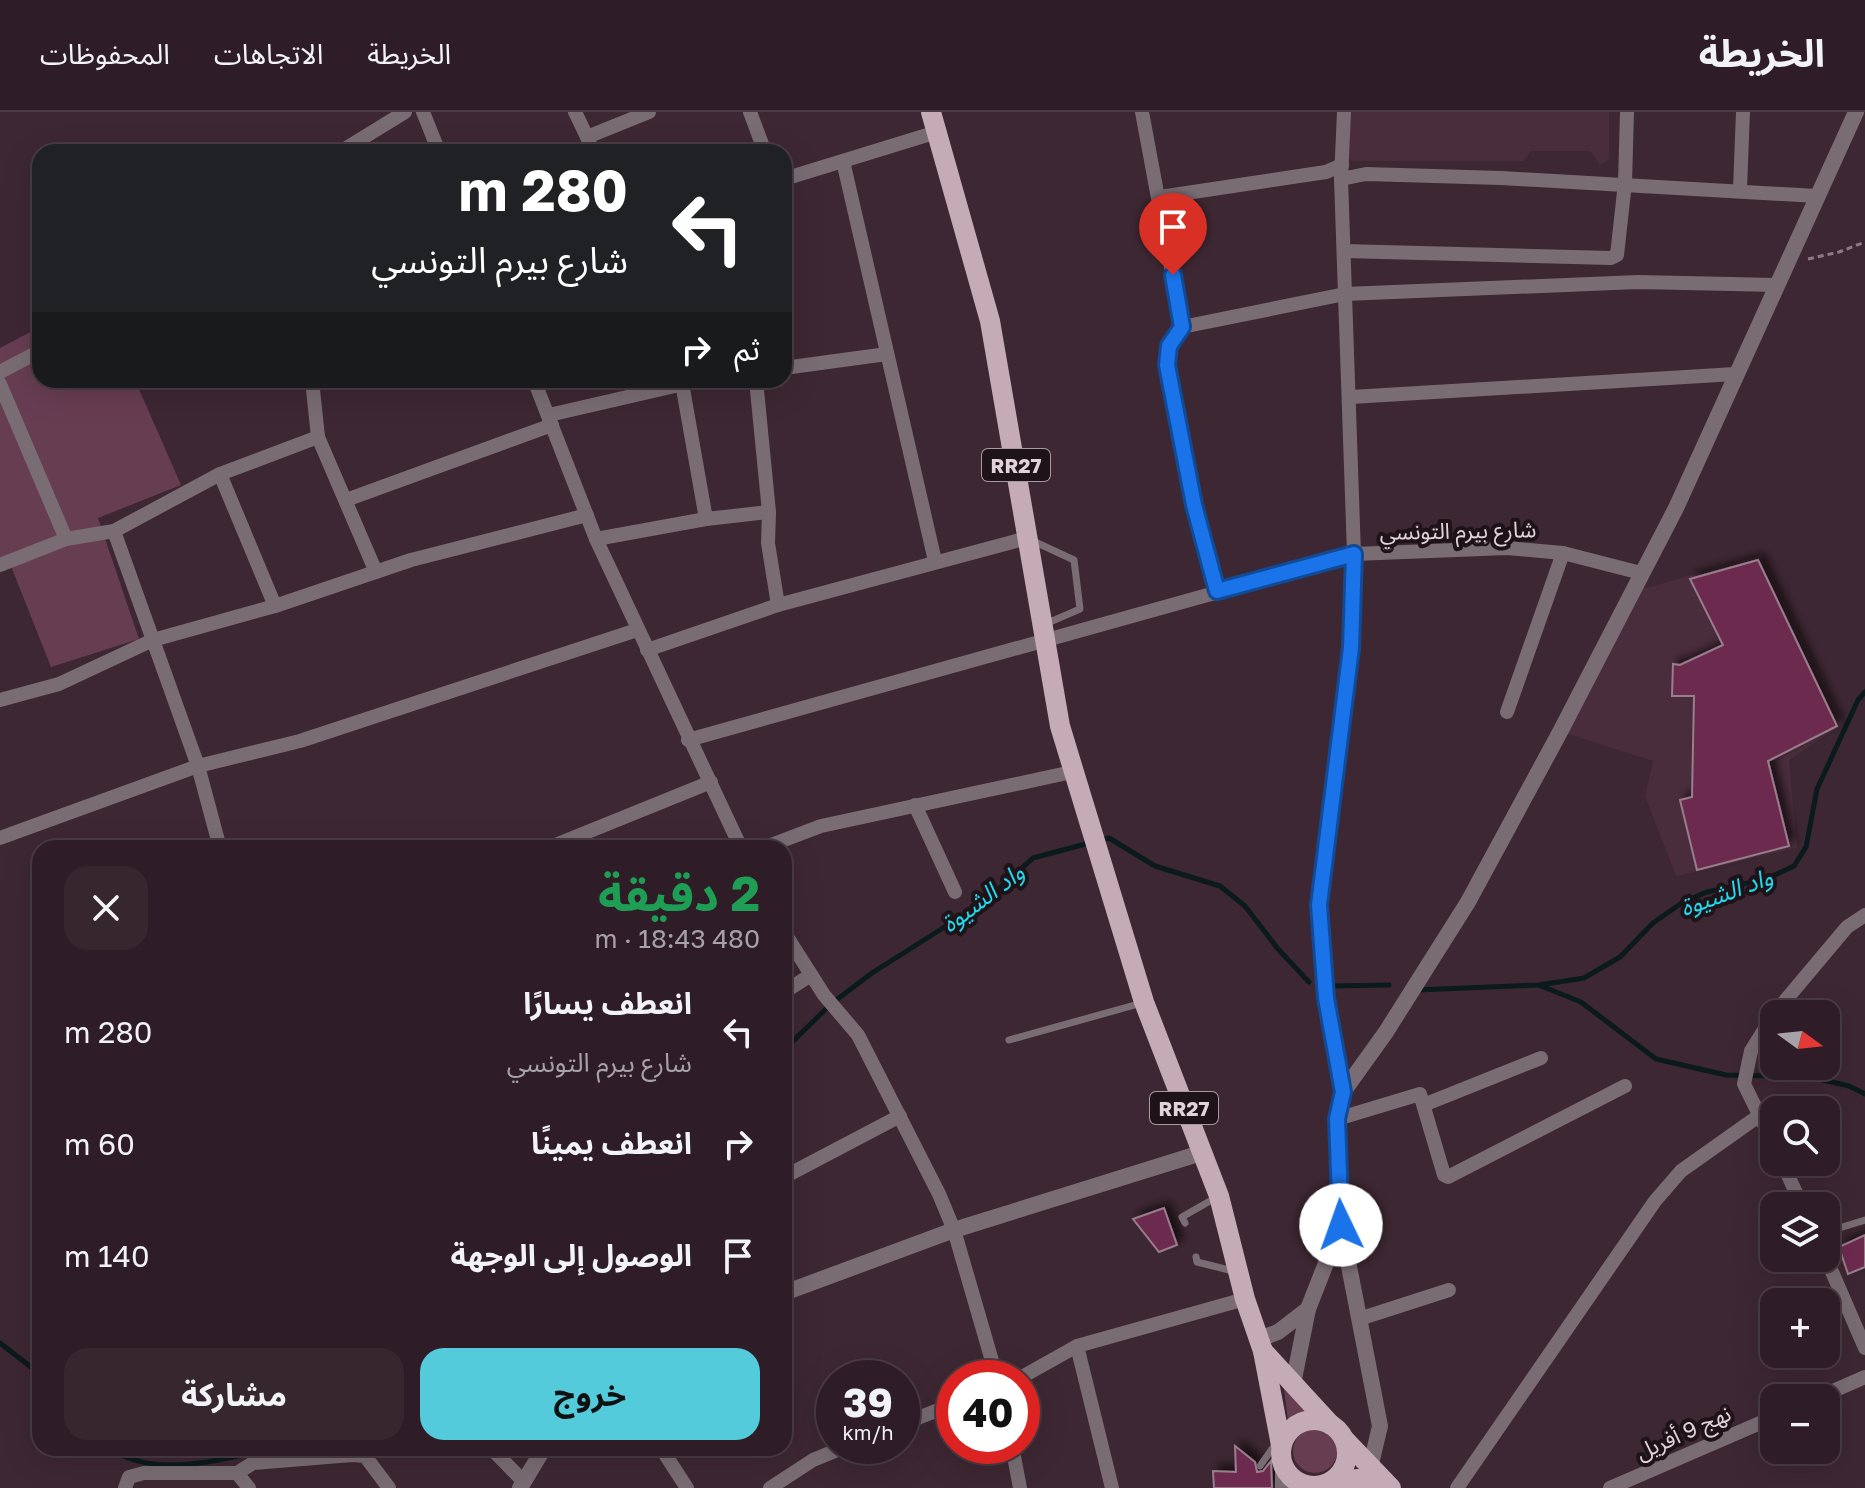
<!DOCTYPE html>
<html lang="ar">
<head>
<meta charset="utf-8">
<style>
	body { margin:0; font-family:"Golos Text","Noto Sans Arabic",sans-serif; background:#36262e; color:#f1f3f6; direction:rtl; height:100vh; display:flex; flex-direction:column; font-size:30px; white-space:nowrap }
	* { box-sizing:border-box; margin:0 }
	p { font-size:26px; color:#a7a2a7 }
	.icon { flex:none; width:44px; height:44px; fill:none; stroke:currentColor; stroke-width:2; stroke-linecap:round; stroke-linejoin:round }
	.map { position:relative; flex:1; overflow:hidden; direction:ltr }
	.panel { position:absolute; left:32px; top:728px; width:760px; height:616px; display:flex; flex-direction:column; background:#2e1d26; border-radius:24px; box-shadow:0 8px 32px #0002,0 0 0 2px #493b43; direction:rtl }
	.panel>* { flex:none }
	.hud { position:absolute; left:32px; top:32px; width:760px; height:244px; border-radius:24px; box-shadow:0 8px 32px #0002,0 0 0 2px #493b43; direction:rtl; background:#202124; color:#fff; overflow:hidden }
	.needle { width:52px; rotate:105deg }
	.controls { position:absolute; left:1760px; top:888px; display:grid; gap:16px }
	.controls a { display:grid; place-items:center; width:80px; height:80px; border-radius:16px; background:#2e1d26; box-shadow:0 8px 32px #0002,0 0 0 2px #493b43; font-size:40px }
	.speed { position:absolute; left:816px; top:1248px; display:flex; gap:16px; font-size:40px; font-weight:700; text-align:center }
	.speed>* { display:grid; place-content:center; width:104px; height:104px; border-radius:50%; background:#2e1d26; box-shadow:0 8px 32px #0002,0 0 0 2px #493b43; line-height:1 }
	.speed small { font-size:20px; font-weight:400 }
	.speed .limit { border:12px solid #d22; background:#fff; color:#111 }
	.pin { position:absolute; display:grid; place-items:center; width:68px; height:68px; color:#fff; margin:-82px -34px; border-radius:50% 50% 50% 0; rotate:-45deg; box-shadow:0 0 8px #0007 }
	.pin .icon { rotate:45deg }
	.me { position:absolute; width:88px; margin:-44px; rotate:357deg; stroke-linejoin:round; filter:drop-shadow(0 0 6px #0008) }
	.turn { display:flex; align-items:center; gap:28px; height:168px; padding:0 32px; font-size:36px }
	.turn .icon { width:104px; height:104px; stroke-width:2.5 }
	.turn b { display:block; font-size:56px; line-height:68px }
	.then { display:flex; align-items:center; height:76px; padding:0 32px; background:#0003; gap:16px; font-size:30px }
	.round { display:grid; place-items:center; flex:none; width:84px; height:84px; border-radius:24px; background:#36262e }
	.summary { display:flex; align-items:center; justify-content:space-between; height:136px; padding:0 32px }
	h1 { font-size:48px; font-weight:700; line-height:60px; color:#1e9e55 }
	.button { display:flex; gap:16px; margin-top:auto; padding:16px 32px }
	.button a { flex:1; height:92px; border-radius:24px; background:#53cbda; color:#111; font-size:32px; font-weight:700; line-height:92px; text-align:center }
	.button a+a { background:#36262e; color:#f1f3f6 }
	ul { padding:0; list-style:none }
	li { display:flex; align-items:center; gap:24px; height:112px; padding:0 32px }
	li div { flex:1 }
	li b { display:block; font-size:30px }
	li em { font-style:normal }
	header { display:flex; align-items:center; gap:48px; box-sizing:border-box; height:112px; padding:0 40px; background:#2e1d26; border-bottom:2px solid #493b43 }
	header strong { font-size:38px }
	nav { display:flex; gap:44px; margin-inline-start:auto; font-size:28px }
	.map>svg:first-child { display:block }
	.built { fill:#4a2d3c }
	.green { fill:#673d52 }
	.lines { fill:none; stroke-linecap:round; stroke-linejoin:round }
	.stream { stroke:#0b1a1c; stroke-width:5 }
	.building { fill:#6d294f; stroke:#987d8a; stroke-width:2; filter:url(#shadow) }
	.path { stroke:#8d7b83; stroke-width:3; stroke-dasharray:6 4; stroke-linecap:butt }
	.service { stroke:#796d73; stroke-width:7 }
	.minor { stroke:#796d73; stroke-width:14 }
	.tertiary { stroke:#796d73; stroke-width:16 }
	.primary { stroke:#c4abb6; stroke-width:20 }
	.route-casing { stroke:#114b97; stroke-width:20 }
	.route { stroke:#1a73e8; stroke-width:14 }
	.labels { text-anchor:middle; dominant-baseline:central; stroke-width:8; stroke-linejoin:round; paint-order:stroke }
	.shield { fill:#1d1318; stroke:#a7999f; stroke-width:2 }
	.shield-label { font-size:20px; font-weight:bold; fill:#e2d3d9 }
	.street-label { font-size:22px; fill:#e2d3d9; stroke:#1d1318 }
	.water-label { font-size:24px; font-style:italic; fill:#20dcf0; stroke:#1d1318 }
</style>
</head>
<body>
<header>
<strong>الخريطة</strong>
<nav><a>الخريطة</a><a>الاتجاهات</a><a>المحفوظات</a></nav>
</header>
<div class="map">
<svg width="1865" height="1376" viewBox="0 0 1865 1376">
	<defs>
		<filter id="shadow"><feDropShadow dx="6" dy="-6" stdDeviation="4" flood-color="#0009"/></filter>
	</defs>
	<rect width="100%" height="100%" fill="#3d2732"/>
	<g class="built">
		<polygon points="1345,0 1609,0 1609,47 1600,53 1590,39 1531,39 1524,49 1352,49 1343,42"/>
		<polygon points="1761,443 1843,612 1789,648 1797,736 1676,764 1645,684 1653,649 1565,621 1635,473 1647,476"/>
	</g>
	<g class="green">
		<polygon points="40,215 40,268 135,268 181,373 98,406 139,527 51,555 9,449 0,452 0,236"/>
		<polygon points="1283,1269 1317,1304 1289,1316"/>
		<circle cx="1315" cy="1339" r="22"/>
	</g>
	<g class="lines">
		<g class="stream">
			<polyline points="1099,729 1109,726 1155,754 1220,774 1245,794 1278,837 1309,870"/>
			<polyline points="1332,874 1389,873"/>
			<polyline points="1541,874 1581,890 1656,947 1726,963 1810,965 1849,974 1865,982"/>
			<polyline points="1416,878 1539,873 1584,866 1620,845 1653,811 1683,790 1707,780 1766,767 1794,754 1806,735 1817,677 1858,588 1865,580"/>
			<polyline points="784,938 831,892 872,861 984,790 1033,746 1089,731"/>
			<polyline points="0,1231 40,1262"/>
			<path d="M108,1336C157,1368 221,1347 274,1336"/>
		</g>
	</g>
	<g class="building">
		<polygon points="1758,448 1837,614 1768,649 1789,734 1697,758 1680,688 1692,685 1694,584 1672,584 1673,552 1680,553 1723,533 1690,467"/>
		<polygon points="1164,1096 1177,1133 1159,1140 1133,1107"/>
		<polygon points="1865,1123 1865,1155 1848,1162 1839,1135"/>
		<polygon points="1235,1334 1255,1350 1257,1360 1263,1359 1271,1349 1272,1376 1214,1376 1213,1359 1236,1360"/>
	</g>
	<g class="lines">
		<polyline class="path" points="1808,147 1839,140 1865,130"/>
		<g class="service">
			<polyline points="1033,429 1074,448 1080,497 1043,513"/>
			<polyline points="1009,928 1142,891"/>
			<polyline points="1185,1111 1182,1105 1217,1085"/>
			<polyline points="1826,1120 1865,1108"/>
			<polyline points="1196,1145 1197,1150 1237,1160"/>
			<polyline points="1260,1354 1277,1330"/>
		</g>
		<g class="minor">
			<polyline points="423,0 439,40"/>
			<polyline points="575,0 587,25 649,0"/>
			<polyline points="750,0 765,40"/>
			<polyline points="1142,0 1182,215"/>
			<polyline points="587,25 593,40"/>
			<polyline points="340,40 405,0"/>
			<polyline points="843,49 935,449"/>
			<polyline points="784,67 937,20"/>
			<polyline points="1341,67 1366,62 1501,66 1817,84"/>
			<polyline points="1740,77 1743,0"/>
			<polyline points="1160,85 1326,60 1342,53"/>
			<polyline points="1344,139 1611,146 1617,143 1625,71 1627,0"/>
			<polyline points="784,256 887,242"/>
			<polyline points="0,260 40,239"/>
			<polyline points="312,268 318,325 376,460"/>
			<polyline points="534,268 596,427 741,736"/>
			<polyline points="756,268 769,400 768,431 778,493"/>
			<polyline points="682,271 706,407"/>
			<polyline points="0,272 66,427"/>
			<polyline points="1351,285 1735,262"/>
			<polyline points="549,303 701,268"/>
			<polyline points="220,362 275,494"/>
			<polyline points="346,388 552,313"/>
			<polyline points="114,419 198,654 220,736"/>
			<polyline points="596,427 706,407 769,400"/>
			<polyline points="0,453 66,427 114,419 220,362 318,325"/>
			<polyline points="1217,479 1194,393 1167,253 1169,234 1182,215 1345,182 1638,170 1777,173"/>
			<polyline points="647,538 778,493 1027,426"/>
			<polyline points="0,588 59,572 153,528 275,494 411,448 587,403"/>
			<polyline points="1507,600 1563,441"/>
			<polyline points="688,628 1354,442 1507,436 1563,441 1641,461"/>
			<polyline points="915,693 955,780"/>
			<polyline points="0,726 198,654 300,629 637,518"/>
			<polyline points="548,736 711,670"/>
			<polyline points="763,736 821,714 1072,660"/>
			<polyline points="784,820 824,883 858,923 939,1082 954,1118 997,1266"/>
			<polyline points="784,880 811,863"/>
			<polyline points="1774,902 1751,939 1744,972 1774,1033"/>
			<polyline points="1774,902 1847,815 1865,803"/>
			<polyline points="1343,980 1326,886 1319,793 1351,536 1354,442 1341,67 1344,0"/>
			<polyline points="1426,992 1541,946"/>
			<polyline points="1337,1007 1420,982 1444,1063 1448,1065 1625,974"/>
			<polyline points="1782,1050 1802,1094"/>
			<polyline points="784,1065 900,1004"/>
			<polyline points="1826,1146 1865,1236"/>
			<polyline points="1359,1207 1449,1178"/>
			<polyline points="1077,1234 1112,1376"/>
			<polyline points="1020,1266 1077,1234 1245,1187"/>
			<polyline points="1817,1286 1865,1265"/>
			<polyline points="902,1312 954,1292"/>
			<polyline points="1012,1334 1020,1376"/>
			<polyline points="491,1336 524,1370"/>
			<polyline points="661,1336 687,1376"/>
			<polyline points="125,1376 129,1365 144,1361 237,1361"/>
			<polyline points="249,1376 237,1361 253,1351 352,1343 365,1344 389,1376"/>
			<polyline points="770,1376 813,1348 847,1334"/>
			<polyline points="1457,1376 1655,1089 1681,1059 1760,1003"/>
			<polyline points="1610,1376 1774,1305"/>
		</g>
		<g class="tertiary">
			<polyline points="784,1181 954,1118 1201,1041"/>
			<polyline points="1259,1227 1278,1220 1308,1197"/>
			<polyline points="1293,1272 1308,1197 1341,1113"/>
			<polyline points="1371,1352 1380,1314 1341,1113 1337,1007 1343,980 1386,920 1468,790 1560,620 1676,396 1856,0"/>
			<polyline points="520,1376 544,1336"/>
			<polyline points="1283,1376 1283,1355"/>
			<polyline points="1311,1376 1313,1375"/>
		</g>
		<g class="primary">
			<polyline points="931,0 990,209 1060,614 1144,890 1219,1084 1245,1187 1263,1239 1281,1333"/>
			<polyline points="1263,1239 1331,1313"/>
			<circle cx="1314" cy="1341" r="33"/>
			<polyline points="1344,1327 1391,1376"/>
			<polyline points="1331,1370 1358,1367 1384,1376"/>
		</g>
	</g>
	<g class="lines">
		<g class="route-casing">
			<polyline id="route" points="1173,163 1182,215 1169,234 1167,253 1194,393 1217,479 1354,442 1351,536 1319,793 1326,886 1343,980 1337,1007 1341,1113"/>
		</g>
		<use href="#route" class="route"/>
	</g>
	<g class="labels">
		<g class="shield">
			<rect x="982" y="337" width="68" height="32" rx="6"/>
			<rect x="1150" y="980" width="68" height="32" rx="6"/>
		</g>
		<g class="shield-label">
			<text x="1016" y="353">RR27</text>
			<text x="1184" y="996">RR27</text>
		</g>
		<g class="street-label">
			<text transform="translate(1458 418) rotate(-1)">شارع بيرم التونسي</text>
			<text transform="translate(1683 1320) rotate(-24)">نهج 9 أفريل</text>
		</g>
		<g class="water-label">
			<text transform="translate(1726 779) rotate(-20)">واد الشيوة</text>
			<text transform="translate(982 785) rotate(-37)">واد الشيوة</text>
		</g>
	</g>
</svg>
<div class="controls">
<a><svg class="needle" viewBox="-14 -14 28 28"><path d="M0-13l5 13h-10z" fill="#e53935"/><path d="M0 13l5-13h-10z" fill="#a7a2a7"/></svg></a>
<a><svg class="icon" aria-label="search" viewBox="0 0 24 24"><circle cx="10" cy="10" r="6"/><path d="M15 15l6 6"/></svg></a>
<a><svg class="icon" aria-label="layers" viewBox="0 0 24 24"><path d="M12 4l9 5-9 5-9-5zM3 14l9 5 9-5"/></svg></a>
<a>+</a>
<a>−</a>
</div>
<div class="speed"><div>39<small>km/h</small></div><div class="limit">40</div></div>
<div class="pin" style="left:1173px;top:163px;background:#d93025"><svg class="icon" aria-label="arrive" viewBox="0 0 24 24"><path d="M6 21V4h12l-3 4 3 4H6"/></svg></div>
<svg class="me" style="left:1341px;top:1113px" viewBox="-20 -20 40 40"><circle r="19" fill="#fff"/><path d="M0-13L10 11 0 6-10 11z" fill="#1a73e8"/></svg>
<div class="hud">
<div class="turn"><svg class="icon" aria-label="left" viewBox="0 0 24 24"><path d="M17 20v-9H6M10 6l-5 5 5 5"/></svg><div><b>280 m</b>شارع بيرم التونسي</div></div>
<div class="then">ثم<svg class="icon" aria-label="right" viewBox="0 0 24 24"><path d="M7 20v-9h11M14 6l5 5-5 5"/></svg></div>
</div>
<section class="panel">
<div class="summary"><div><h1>2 دقيقة</h1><p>480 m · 18:43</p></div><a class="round"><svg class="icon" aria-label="close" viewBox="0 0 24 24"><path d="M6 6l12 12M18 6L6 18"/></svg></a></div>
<ul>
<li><svg class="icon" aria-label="left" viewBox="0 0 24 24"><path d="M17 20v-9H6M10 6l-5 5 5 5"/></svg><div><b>انعطف يسارًا</b><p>شارع بيرم التونسي</p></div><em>280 m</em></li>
<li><svg class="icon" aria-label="right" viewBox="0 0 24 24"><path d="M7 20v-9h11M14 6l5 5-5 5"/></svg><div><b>انعطف يمينًا</b></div><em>60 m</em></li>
<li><svg class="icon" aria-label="arrive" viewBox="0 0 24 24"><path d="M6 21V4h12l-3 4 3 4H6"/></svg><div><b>الوصول إلى الوجهة</b></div><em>140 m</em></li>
</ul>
<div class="button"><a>خروج</a><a>مشاركة</a></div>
</section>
</div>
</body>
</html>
